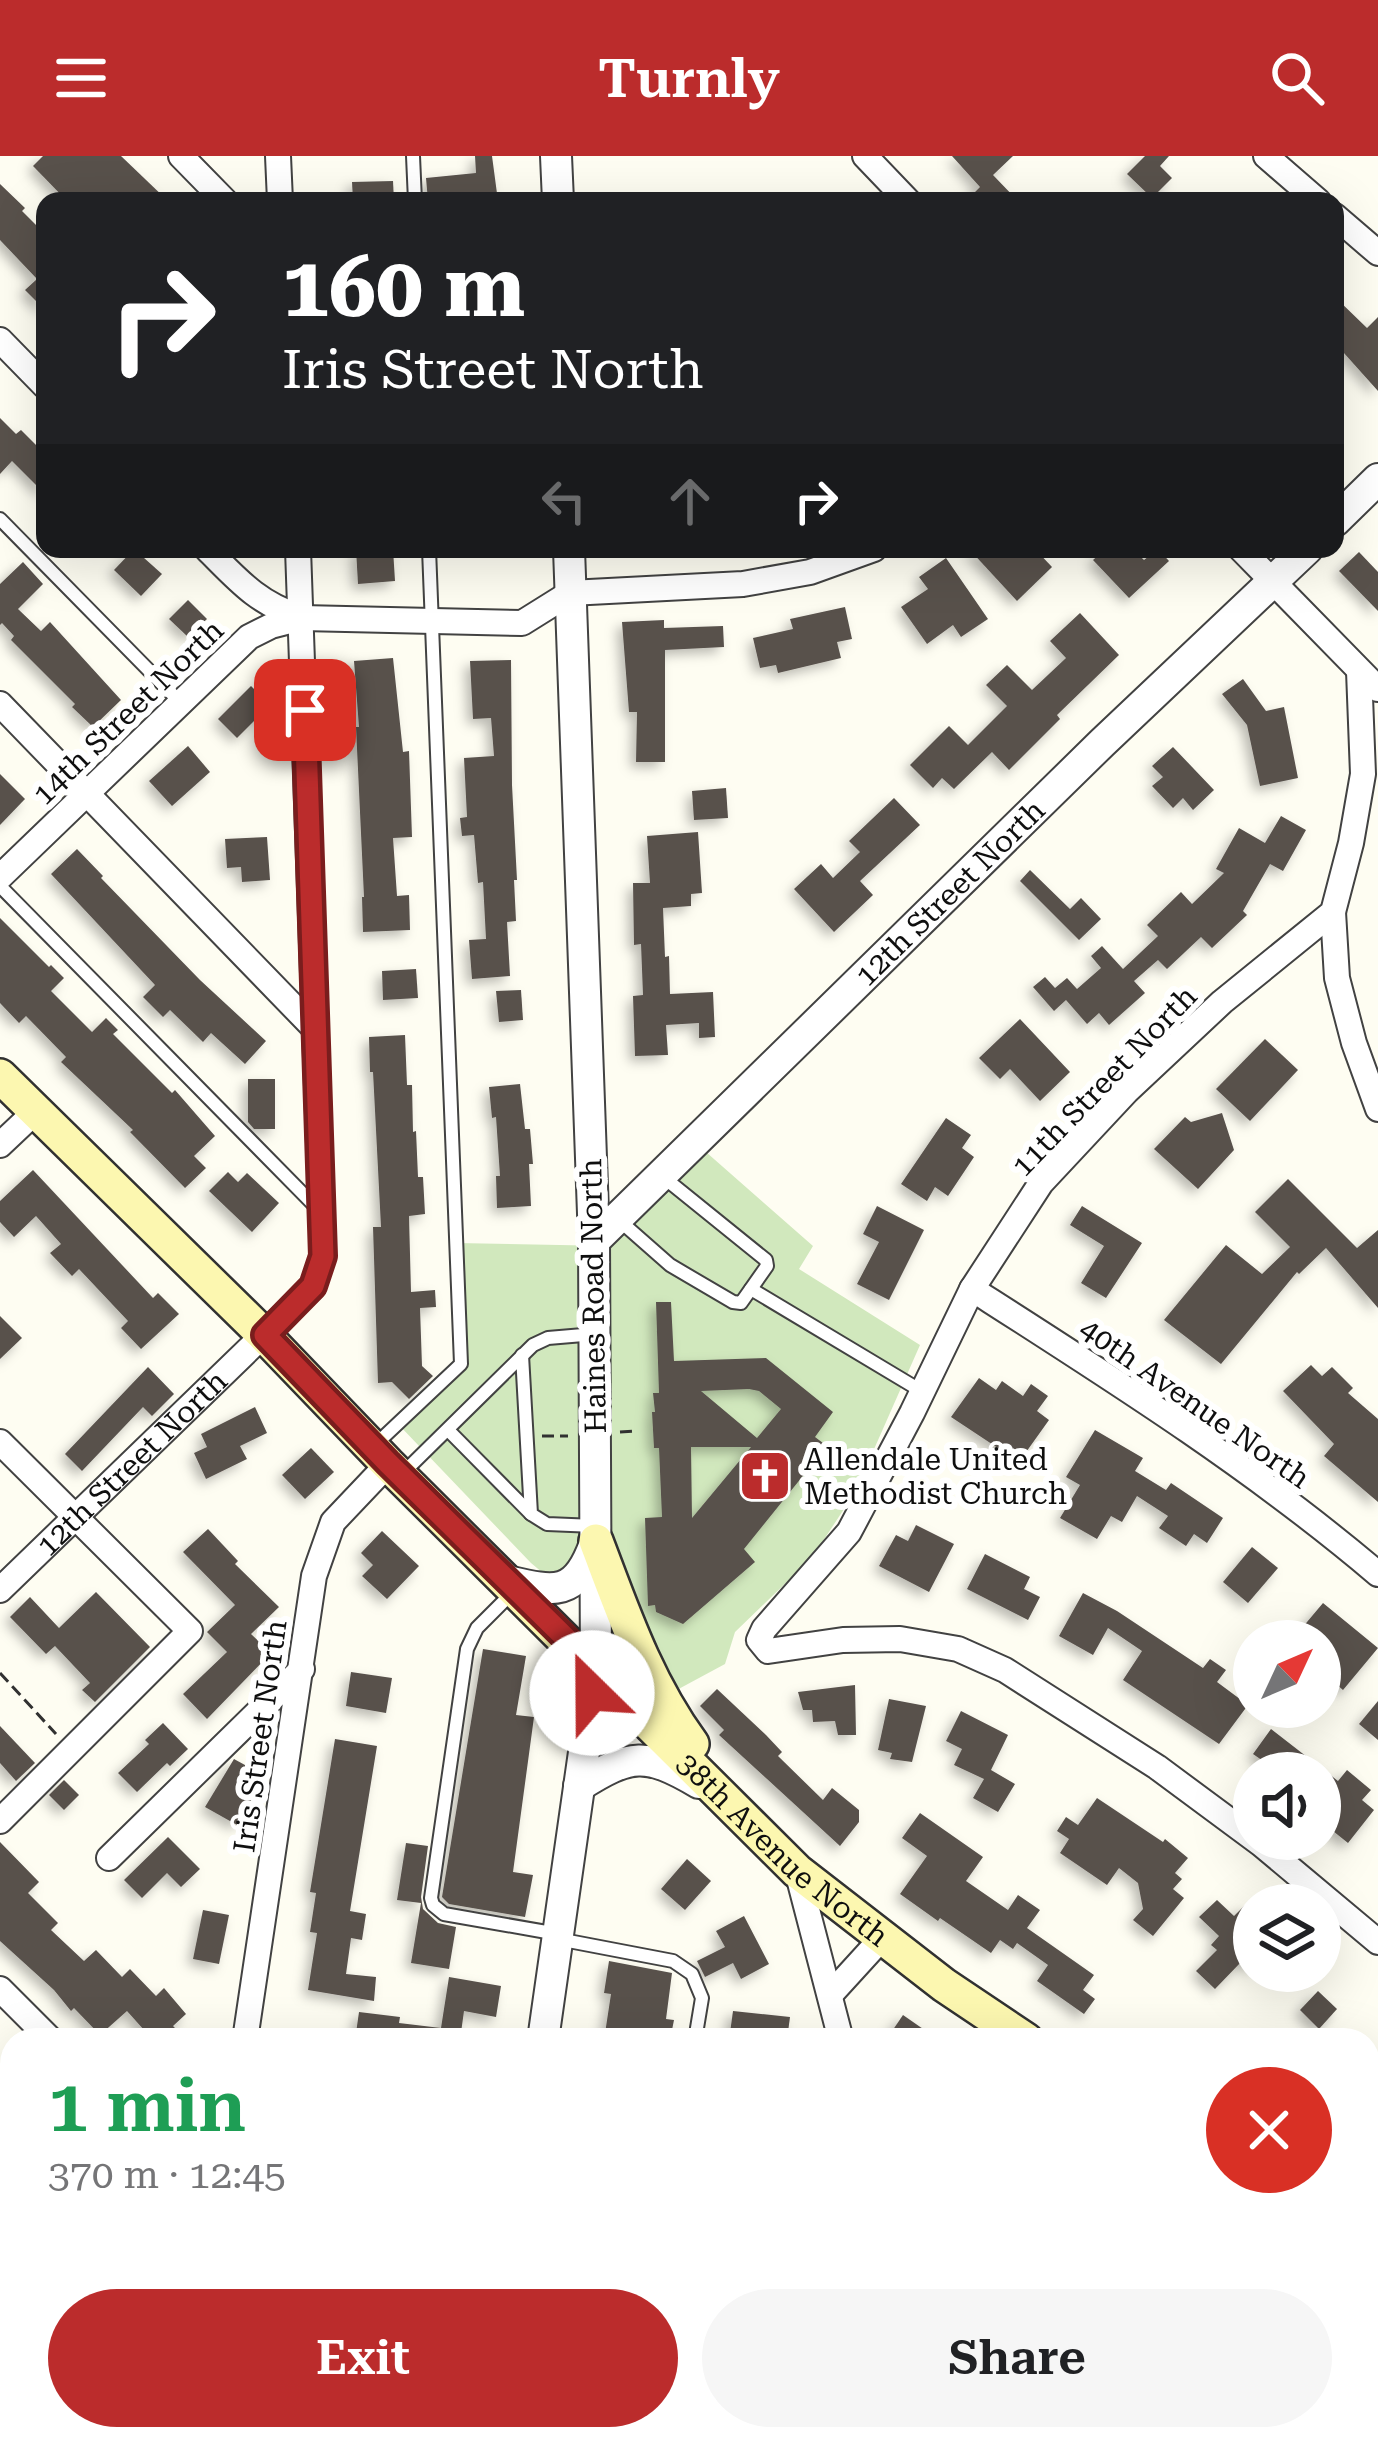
<!DOCTYPE html>
<html lang="en">
<head>
<meta charset="utf-8">
<style>
	body { margin:0; font-family:"Roboto Serif",serif; background:#f6f6f6; color:#202124; height:100vh; display:flex; flex-direction:column; font-size:45px; white-space:nowrap }
	* { box-sizing:border-box; margin:0 }
	p { font-size:39px; color:#757577 }
	.icon { flex:none; width:66px; height:66px; fill:none; stroke:currentColor; stroke-width:2; stroke-linecap:round; stroke-linejoin:round }
	.map { position:relative; flex:1; overflow:hidden }
	.drawer { position:absolute; left:0px; top:1872px; width:1380px; height:423px; display:flex; flex-direction:column; background:#fff; border-radius:36px 36px 0 0; box-shadow:0 12px 48px #0002 }
	.drawer>* { flex:none }
	.top-card { position:absolute; left:36px; top:36px; width:1308px; height:366px; border-radius:24px; box-shadow:0 12px 48px #0002; background:#202124; color:#fff; overflow:hidden }
	.needle { width:78px; rotate:46deg }
	.buttons { position:absolute; left:1233px; top:1464px; display:grid; gap:24px }
	.buttons a { display:grid; place-items:center; width:108px; height:108px; border-radius:50%; background:#fff; box-shadow:0 12px 48px #0002; font-size:60px }
	.pin { position:absolute; display:grid; place-items:center; width:102px; height:102px; color:#fff; margin:-51px; border-radius:24px; box-shadow:0 6px 18px #0006 }
	.me { position:absolute; width:132px; margin:-66px; rotate:337deg; stroke-linejoin:round; filter:drop-shadow(0 0 9px #0008) }
	.turn { display:flex; align-items:center; gap:42px; height:252px; padding:0 48px; font-size:54px }
	.turn .icon { width:156px; height:156px; stroke-width:2.5 }
	.turn b { display:block; font-size:84px; line-height:102px }
	.lanes { display:flex; align-items:center; height:114px; padding:0 48px; background:#0003; justify-content:center; gap:60px; direction:ltr }
	.lanes .off { opacity:.35 }
	.round { display:grid; place-items:center; flex:none; width:126px; height:126px; border-radius:63px; background:#f6f6f6 }
	.summary { display:flex; align-items:center; justify-content:space-between; height:204px; padding:0 48px }
	h1 { font-size:72px; font-weight:600; line-height:90px; color:#1e9e55 }
	.button { display:flex; gap:24px; margin-top:auto; padding:24px 48px }
	.button a { flex:1; height:138px; border-radius:72px; background:#bb2c2c; color:#fff; font-size:48px; font-weight:600; line-height:138px; text-align:center }
	.button a+a { background:#f6f6f6; color:#202124 }
	header { display:flex; justify-content:space-between; align-items:center; height:156px; padding:0 48px; background:#bb2c2c; color:#fff; font-size:54px; font-weight:600 }
	.map>svg:first-child { display:block }
	.green { fill:#d1e8bd }
	.building { fill:#58514c; fill-rule:evenodd; filter:url(#shadow) }
	.lines { fill:none; stroke-linecap:round; stroke-linejoin:round }
	.service-casing { stroke:#424242; stroke-width:16 }
	.minor-casing { stroke:#424242; stroke-width:28 }
	.tertiary-casing { stroke:#424242; stroke-width:34 }
	.secondary-casing { stroke:#313131; stroke-width:38 }
	.path { stroke:#313131; stroke-width:3; stroke-dasharray:12 6; stroke-linecap:butt }
	.service { stroke:#fff; stroke-width:12 }
	.minor { stroke:#fff; stroke-width:24 }
	.tertiary { stroke:#fff; stroke-width:30 }
	.secondary { stroke:#fcf7b0; stroke-width:33 }
	.route-casing { stroke:#7a1d1d; stroke-width:30 }
	.route { stroke:#bb2c2c; stroke-width:21 }
	.labels { text-anchor:middle; dominant-baseline:central; stroke-width:12; stroke-linejoin:round; paint-order:stroke }
	.street-label { font-size:30px; fill:#0f0f0f; stroke:#fff }
	.poi-label { font-size:30px; fill:#0f0f0f; stroke:#fff; text-anchor:start }
</style>
</head>
<body>
<header><svg class="icon" aria-label="menu" viewBox="0 0 24 24"><path d="M4 6h16M4 12h16M4 18h16"/></svg>Turnly<svg class="icon" aria-label="search" viewBox="0 0 24 24"><circle cx="10" cy="10" r="6"/><path d="M15 15l6 6"/></svg></header>
<div class="map">
<svg width="1378" height="2293" viewBox="0 0 1378 2293">
	<defs>
		<filter id="shadow"><feDropShadow dx="-5.5" dy="5.5" stdDeviation="6" flood-color="#0004"/></filter>
	</defs>
	<rect width="100%" height="100%" fill="#fefdf2"/>
	<polygon class="green" points="706,996 813,1090 799,1113 920,1189 856,1334 842,1356 821,1388 796,1417 735,1476 725,1508 673,1536 560,1418 549,1422 531,1407 398,1268 461,1208 456,1087 611,1090"/>
	<g class="building">
		<polygon points="43,0 121,0 168,45 67,45 33,10"/>
		<polygon points="475,0 492,0 498,45 428,45 426,22 476,17"/>
		<polygon points="952,0 1013,0 993,19 1018,45 966,45 980,31"/>
		<polygon points="1145,0 1169,0 1160,10 1172,22 1152,42 1127,18"/>
		<polygon points="393,25 394,45 353,45 352,26"/>
		<polygon points="0,28 25,52 22,55 45,78 45,154 25,134 37,123 0,84"/>
		<polygon points="1335,141 1367,172 1378,161 1378,235 1335,187"/>
		<polygon points="0,262 16,278 21,274 45,298 45,338 12,305 0,318"/>
		<polygon points="134,393 162,418 141,440 114,414"/>
		<polygon points="356,393 393,393 395,425 358,428"/>
		<polygon points="969,393 1035,393 1052,411 1017,445"/>
		<polygon points="1105,393 1133,393 1144,404 1158,393 1169,405 1129,442 1093,404"/>
		<polygon points="1359,396 1378,416 1378,455 1339,415"/>
		<polygon points="946,402 988,463 961,481 953,469 927,488 901,451 928,433 919,421"/>
		<polygon points="23,406 43,428 18,453 41,475 50,466 121,544 93,571 72,551 75,548 11,484 14,480 2,467 0,469 0,428"/>
		<polygon points="188,444 207,463 188,481 169,463"/>
		<polygon points="845,451 852,483 837,486 841,502 778,517 776,509 760,512 753,482 793,473 790,463"/>
		<polygon points="1080,457 1119,499 1057,559 1060,563 1009,614 992,596 954,633 942,622 933,632 910,609 949,570 968,589 1007,550 986,529 1007,509 1032,534 1066,502 1050,485"/>
		<polygon points="664,464 664,472 723,470 724,491 665,494 665,606 636,606 637,556 629,556 622,466"/>
		<polygon points="393,502 403,596 409,595 412,681 393,682 397,740 409,739 410,774 363,776 362,741 364,741 356,571 359,571 354,505"/>
		<polygon points="511,504 512,629 517,724 514,724 516,765 507,766 510,820 472,823 469,784 486,783 483,726 478,727 474,679 462,680 460,662 467,661 464,602 494,600 491,562 473,563 470,505"/>
		<polygon points="1243,523 1266,555 1284,551 1298,622 1260,630 1247,569 1222,538"/>
		<polygon points="251,530 270,549 237,582 218,563"/>
		<polygon points="188,590 210,616 172,650 149,625"/>
		<polygon points="1173,591 1214,634 1193,654 1183,642 1173,652 1152,630 1163,621 1152,610"/>
		<polygon points="0,618 25,643 0,669"/>
		<polygon points="726,632 728,662 694,664 692,635"/>
		<polygon points="894,642 920,669 860,725 873,739 834,776 794,733 821,708 833,722 860,696 849,685"/>
		<polygon points="1281,660 1306,674 1283,715 1270,708 1243,755 1247,759 1212,792 1201,781 1167,813 1158,804 1134,825 1145,837 1109,869 1099,857 1087,868 1066,844 1054,855 1033,831 1045,821 1055,832 1067,822 1077,833 1101,812 1091,800 1102,790 1123,813 1158,780 1147,769 1181,736 1192,748 1224,717 1216,713 1239,672 1265,687"/>
		<polygon points="698,676 702,737 691,738 691,750 663,752 665,801 669,800 670,838 713,836 715,881 699,882 699,867 666,869 668,899 635,900 633,840 643,839 641,788 634,789 633,727 650,727 647,680"/>
		<polygon points="267,681 270,724 242,726 241,711 227,712 225,683"/>
		<polygon points="77,693 103,720 101,722 200,824 266,885 245,908 211,877 203,886 170,854 163,861 143,841 155,829 51,718"/>
		<polygon points="1030,714 1070,753 1081,742 1101,763 1079,784 1020,725"/>
		<polygon points="0,762 49,811 51,809 64,822 51,835 92,876 106,862 118,874 113,878 172,937 175,934 215,980 194,1000 206,1012 185,1032 130,976 133,974 61,906 66,901 26,860 19,867 0,847"/>
		<polygon points="416,813 418,842 383,844 382,815"/>
		<polygon points="521,834 523,864 499,866 496,835"/>
		<polygon points="1020,863 1070,916 1040,945 1010,913 1000,923 979,902"/>
		<polygon points="405,879 407,929 412,929 413,976 416,975 418,1021 423,1021 425,1058 409,1060 411,1136 435,1134 436,1151 420,1152 422,1210 433,1220 409,1243 392,1226 378,1227 373,1071 381,1071 373,916 370,916 369,881"/>
		<polygon points="1265,883 1298,914 1250,965 1216,933"/>
		<polygon points="248,923 275,923 275,973 254,973 248,966"/>
		<polygon points="520,928 525,973 530,973 533,1008 529,1008 531,1050 497,1052 496,1020 500,1020 496,961 492,962 489,931"/>
		<polygon points="1222,957 1234,994 1198,1033 1154,993 1185,961 1191,966"/>
		<polygon points="946,962 971,979 962,992 974,1001 948,1040 935,1031 927,1045 901,1028"/>
		<polygon points="33,1014 153,1142 158,1137 179,1158 141,1193 121,1172 128,1165 79,1113 72,1120 50,1097 61,1088 36,1060 14,1081 0,1066 0,1045"/>
		<polygon points="228,1016 238,1026 247,1017 279,1047 252,1076 209,1035"/>
		<polygon points="1288,1023 1357,1092 1378,1074 1378,1152 1326,1092 1299,1118 1297,1116 1221,1208 1164,1164 1226,1089 1262,1118 1290,1091 1255,1056"/>
		<polygon points="877,1050 924,1074 889,1144 857,1128 879,1086 863,1078"/>
		<polygon points="1082,1050 1142,1087 1106,1142 1081,1127 1104,1090 1070,1069"/>
		<path d="M656,1146H671L674,1205L766,1202L833,1256L815,1281L827,1290L744,1393L755,1406L683,1468L656,1456L655,1449L648,1450L645,1362L662,1361L659,1292H654L652,1256H655L653,1237H659ZM749,1233L759,1235L781,1253L757,1282L701,1235ZM691,1291H751L692,1362Z"/>
		<polygon points="0,1160 22,1182 0,1203"/>
		<polygon points="1311,1209 1322,1220 1332,1211 1353,1232 1348,1237 1378,1263 1378,1346 1324,1300 1334,1288 1283,1235"/>
		<polygon points="148,1211 174,1238 152,1260 143,1251 82,1315 65,1298"/>
		<polygon points="979,1222 996,1234 1002,1225 1023,1240 1031,1228 1048,1240 1037,1255 1049,1264 1019,1306 951,1261"/>
		<polygon points="255,1251 267,1277 240,1290 247,1303 206,1323 194,1297 207,1291 201,1278"/>
		<polygon points="1095,1274 1143,1302 1135,1315 1166,1334 1171,1327 1223,1362 1207,1387 1194,1378 1186,1390 1159,1372 1168,1360 1137,1340 1122,1366 1111,1360 1097,1383 1060,1362 1080,1329 1066,1321"/>
		<polygon points="311,1292 334,1316 305,1343 282,1319"/>
		<polygon points="916,1369 954,1388 929,1436 879,1410 896,1379 908,1385"/>
		<polygon points="208,1373 238,1405 235,1408 279,1451 251,1478 271,1497 207,1563 183,1538 227,1496 207,1476 235,1449 183,1396"/>
		<polygon points="382,1375 419,1410 387,1443 362,1420 373,1409 361,1397"/>
		<polygon points="1252,1391 1278,1412 1248,1447 1223,1426"/>
		<polygon points="985,1398 1030,1421 1024,1433 1040,1441 1028,1464 967,1433"/>
		<polygon points="96,1436 150,1491 95,1546 82,1534 90,1527 55,1490 46,1498 10,1461 30,1441 59,1472"/>
		<polygon points="1083,1437 1117,1455 1203,1512 1210,1503 1226,1514 1217,1526 1248,1549 1219,1588 1123,1524 1142,1495 1108,1472 1093,1499 1059,1480"/>
		<polygon points="1323,1447 1378,1492 1343,1534 1320,1514 1320,1485 1291,1485"/>
		<polygon points="483,1493 526,1500 516,1559 534,1561 513,1716 533,1719 525,1761 449,1748 442,1741"/>
		<polygon points="351,1516 392,1522 386,1557 346,1550"/>
		<polygon points="855,1529 856,1579 838,1579 835,1565 813,1566 812,1554 803,1554 798,1536"/>
		<polygon points="717,1533 766,1579 782,1596 778,1600 823,1644 832,1632 859,1654 859,1666 840,1690 719,1579 724,1574 700,1550"/>
		<polygon points="889,1543 926,1550 912,1606 890,1603 892,1597 878,1594"/>
		<polygon points="1378,1545 1378,1584 1359,1568"/>
		<polygon points="961,1555 1008,1579 991,1614 1015,1628 998,1656 973,1642 984,1623 954,1609 962,1593 946,1585"/>
		<polygon points="163,1567 188,1593 170,1610 167,1607 137,1636 118,1617 149,1588 145,1584"/>
		<polygon points="0,1570 35,1607 16,1625 0,1607"/>
		<polygon points="1271,1573 1338,1625 1347,1614 1371,1634 1362,1644 1374,1654 1348,1687 1323,1667 1333,1656 1320,1646 1320,1617 1258,1617 1266,1607 1253,1598"/>
		<polygon points="335,1583 377,1590 350,1755 366,1758 362,1784 351,1782 346,1818 376,1821 374,1845 308,1834 317,1777 310,1776 316,1737 310,1736"/>
		<polygon points="234,1603 265,1620 237,1669 205,1651"/>
		<polygon points="64,1624 79,1639 64,1654 49,1639"/>
		<polygon points="1097,1642 1163,1686 1165,1683 1188,1702 1175,1717 1182,1723 1173,1733 1184,1742 1153,1780 1133,1764 1143,1753 1138,1727 1119,1712 1107,1729 1060,1697 1069,1683 1057,1675 1066,1661 1078,1669"/>
		<polygon points="920,1657 983,1701 966,1725 1008,1754 1018,1739 1040,1754 1027,1772 1094,1819 1083,1834 1095,1843 1084,1858 1037,1825 1048,1809 1017,1787 1013,1793 1000,1784 991,1797 940,1762 938,1765 900,1738 927,1700 902,1682"/>
		<polygon points="168,1681 200,1713 181,1731 167,1717 142,1742 124,1724"/>
		<polygon points="0,1686 39,1726 28,1737 58,1767 51,1774 84,1805 96,1794 122,1821 130,1813 156,1840 164,1832 186,1858 173,1870 187,1884 153,1884 127,1855 100,1879 74,1852 71,1855 54,1834 0,1785"/>
		<polygon points="406,1687 428,1690 421,1741 423,1753 438,1767 456,1771 449,1813 411,1807 421,1747 397,1744"/>
		<polygon points="687,1703 711,1725 685,1754 661,1733"/>
		<polygon points="1217,1744 1234,1760 1245,1749 1254,1758 1254,1815 1243,1804 1215,1833 1196,1815 1217,1794 1211,1789 1219,1780 1199,1761"/>
		<polygon points="203,1754 229,1759 219,1808 193,1803"/>
		<polygon points="744,1760 769,1808 741,1823 733,1807 705,1821 697,1805 725,1791 716,1775"/>
		<polygon points="609,1805 672,1817 666,1863 674,1864 670,1884 604,1884 611,1838 604,1837"/>
		<polygon points="449,1821 501,1830 496,1861 464,1855 460,1884 355,1884 359,1856 400,1861 399,1867 441,1872"/>
		<polygon points="1318,1835 1337,1853 1319,1873 1300,1854"/>
		<polygon points="733,1855 790,1861 787,1884 729,1884"/>
		<polygon points="903,1859 939,1884 886,1884"/>
	</g>
	<g class="lines">
		<g class="service-casing">
			<g id="service">
				<polyline points="413,0 415,45"/>
				<polyline points="0,363 180,546"/>
				<polyline points="0,730 319,1054"/>
				<polyline points="620,1065 670,1109 733,1146 741,1147 767,1110 766,1104 662,1020"/>
				<polyline points="751,1133 923,1236"/>
				<polyline points="522,1199 531,1358 547,1368 595,1370"/>
				<polyline points="448,1274 531,1358"/>
				<polyline points="374,1290 461,1208 429,393"/>
				<polyline points="401,1319 533,1189 548,1182 595,1178"/>
				<polyline points="511,1438 477,1472 467,1493 431,1742 433,1749 444,1758 558,1778"/>
				<polyline points="558,1783 673,1805 692,1818 702,1842 695,1884"/>
				<polyline points="629,2293 631,2283"/>
			</g>
		</g>
		<g class="minor-casing">
			<g id="minor">
				<polyline points="181,0 225,45"/>
				<polyline points="278,0 280,45"/>
				<polyline points="865,0 908,45"/>
				<polyline points="1266,0 1318,45"/>
				<polyline points="1335,60 1378,97"/>
				<polyline points="0,184 45,230"/>
				<path d="M207,393C238,424 257,447 300,461"/>
				<polyline points="1241,393 1378,533"/>
				<polyline points="1359,515 1363,618 1351,687 1333,756 1222,846 1127,935 1041,1027 972,1133 912,1257 849,1376 764,1473 759,1484 768,1495 843,1484 900,1483 958,1493 1005,1514 1157,1611 1261,1688 1378,1786"/>
				<polyline points="0,548 316,874"/>
				<polyline points="0,721 249,481 271,470 302,462 522,467 570,437 743,428 810,416 874,393"/>
				<polyline points="1333,756 1337,822 1354,887 1378,953"/>
				<polyline points="0,989 35,956"/>
				<path d="M972,1133C1111,1222 1252,1311 1378,1418"/>
				<polyline points="0,1286 190,1475 0,1665"/>
				<path id="s1" d="M0,1434L313,1131L323,1100L298,393"/>
				<polyline points="109,1702 302,1513"/>
				<polyline points="797,1715 841,1884"/>
				<polyline points="0,1833 51,1884"/>
				<polyline points="830,1839 882,1782"/>
				<polyline points="245,1884 314,1420 333,1366 388,1308"/>
				<polyline points="0,2258 12,2270"/>
				<polyline points="25,2283 35,2293"/>
				<polyline points="179,2293 180,2283"/>
				<polyline points="761,2293 763,2283"/>
			</g>
		</g>
		<g class="tertiary-casing">
			<g id="tertiary">
				<polyline points="556,0 558,45"/>
				<polyline points="1335,365 1378,323"/>
				<path id="s2" d="M594,1085L1102,587L1307,393"/>
				<path d="M507,1425C555,1436 575,1441 594,1390"/>
				<path d="M579,1630C631,1597 646,1596 699,1627"/>
				<polyline points="543,1884 596,1512 594,1085 569,393"/>
				<polyline points="482,2293 483,2283"/>
			</g>
		</g>
		<g class="secondary-casing">
			<g id="secondary">
				<path id="s3" d="M0,920L264,1179L388,1308L797,1715L944,1829L1026,1884"/>
				<path d="M596,1385C623,1456 646,1525 692,1588"/>
				<polyline points="1368,2082 1378,2072"/>
				<polyline points="1368,2190 1378,2202"/>
				<polyline points="1149,2293 1160,2283"/>
			</g>
		</g>
		<g class="path">
			<polyline points="620,1276 637,1275"/>
			<polyline points="542,1280 568,1280"/>
			<polyline points="0,1517 56,1578"/>
		</g>
		<use href="#service" class="service"/>
		<use href="#minor" class="minor"/>
		<use href="#tertiary" class="tertiary"/>
		<use href="#secondary" class="secondary"/>
	</g>
	<g class="lines">
		<g class="route-casing">
			<polyline id="route" points="305,554 323,1100 313,1130 265,1179 388,1307 596,1512 592,1537"/>
		</g>
		<use href="#route" class="route"/>
	</g>
	<defs>
		<g id="church-square" transform="scale(2.7)"><rect x="-9" y="-9" width="18" height="18" rx="4" fill="#bb2c2c" stroke="#fff"/><path d="M-1.2-6h2.4v3.5h3.3v2.4h-3.3V6h-2.4V-.1h-3.3v-2.4h3.3Z" fill="#fff"/></g>
	</defs>
	<g fill-rule="evenodd">
		<use href="#church-square" x="765" y="1320"/>
	</g>
	<g class="labels">
		<g class="street-label">
			<text transform="translate(128 556) rotate(-44)">14th Street North</text>
			<text stroke="none"><textPath href="#s2" startOffset="498">12th Street North</textPath></text>
			<text transform="translate(1104 925) rotate(-46)">11th Street North</text>
			<text transform="translate(593 1140) rotate(-91)">Haines Road North</text>
			<text transform="translate(1195 1247) rotate(35)">40th Avenue North</text>
			<text stroke="none"><textPath href="#s1" startOffset="183">12th Street North</textPath></text>
			<text transform="translate(260 1580) rotate(-82)">Iris Street North</text>
			<text stroke="none"><textPath href="#s3" startOffset="1101">38th Avenue North</textPath></text>
		</g>
		<g class="poi-label">
			<text x="804" y="1303">Allendale United<tspan x="804" dy="34">Methodist Church</tspan></text>
		</g>
	</g>
</svg>
<div class="buttons">
<a><svg class="needle" viewBox="-14 -14 28 28"><path d="M0-13l5 13h-10z" fill="#e53935"/><path d="M0 13l5-13h-10z" fill="#757577"/></svg></a>
<a><svg class="icon" aria-label="sound" viewBox="0 0 24 24"><path d="M4 9h4l5-4v14l-5-4H4zM17 9q2 3 0 6"/></svg></a>
<a><svg class="icon" aria-label="layers" viewBox="0 0 24 24"><path d="M12 4l9 5-9 5-9-5zM3 14l9 5 9-5"/></svg></a>
</div>
<div class="pin" style="left:305px;top:554px;background:#d93025"><svg class="icon" aria-label="arrive" viewBox="0 0 24 24"><path d="M6 21V4h12l-3 4 3 4H6"/></svg></div>
<svg class="me" style="left:592px;top:1537px" viewBox="-20 -20 40 40"><circle r="19" fill="#fff"/><path d="M0-13L10 11 0 6-10 11z" fill="#bb2c2c"/></svg>
<div class="top-card">
<div class="turn"><svg class="icon" aria-label="right" viewBox="0 0 24 24"><path d="M7 20v-9h11M14 6l5 5-5 5"/></svg><div><b>160 m</b>Iris Street North</div></div>
<div class="lanes"><svg class="icon off" aria-label="left" viewBox="0 0 24 24"><path d="M17 20v-9H6M10 6l-5 5 5 5"/></svg><svg class="icon off" aria-label="ahead" viewBox="0 0 24 24"><path d="M12 20V5M6 11l6-6 6 6"/></svg><svg class="icon" aria-label="right" viewBox="0 0 24 24"><path d="M7 20v-9h11M14 6l5 5-5 5"/></svg></div>
</div>
<section class="drawer">
<div class="summary"><div><h1>1 min</h1><p>370 m · 12:45</p></div><a class="round" style="background:#d93025;color:#fff"><svg class="icon" aria-label="close" viewBox="0 0 24 24"><path d="M6 6l12 12M18 6L6 18"/></svg></a></div>
<div class="button"><a>Exit</a><a>Share</a></div>
</section>
</div>
</body>
</html>
